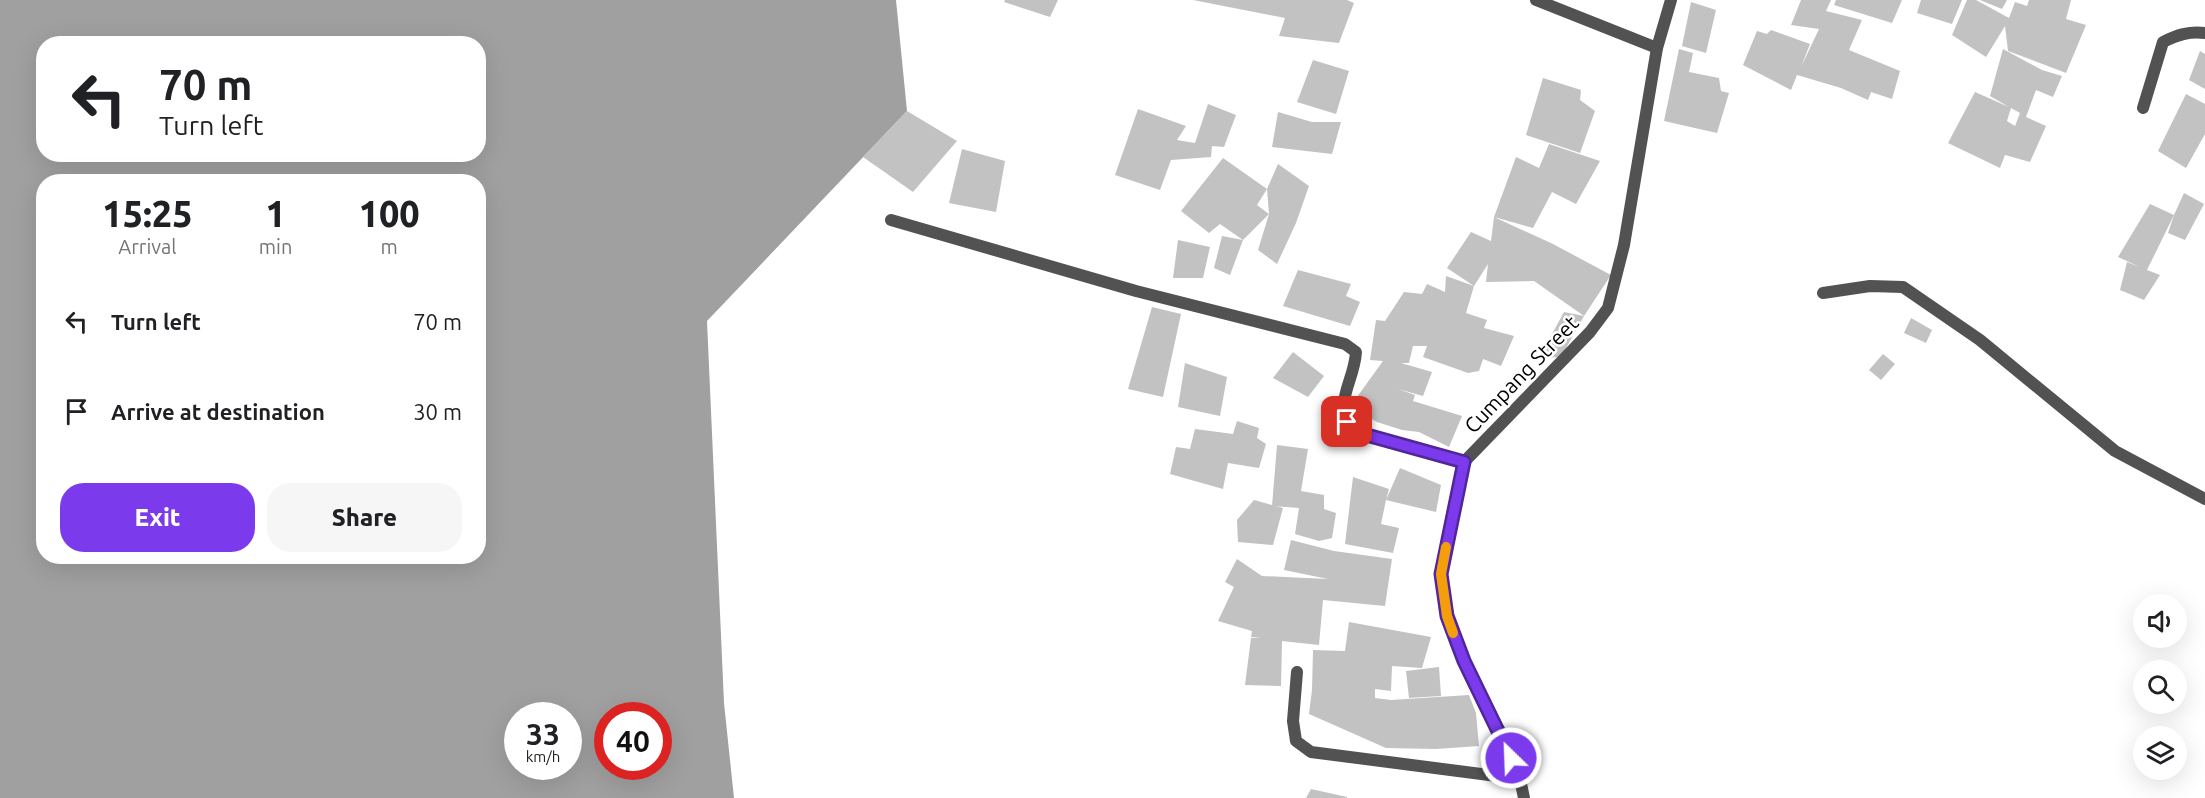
<!DOCTYPE html>
<html lang="en">
<head>
<meta charset="utf-8">
<style>
	body { margin:0; font-family:Ubuntu,sans-serif; background:#f6f6f6; color:#202124; height:100vh; display:flex; flex-direction:column; font-size:22px; white-space:nowrap }
	* { box-sizing:border-box; margin:0 }
	p { font-size:20px; color:#757577 }
	.icon { flex:none; width:33px; height:33px; fill:none; stroke:currentColor; stroke-width:2; stroke-linecap:round; stroke-linejoin:round }
	.map { position:relative; flex:1; overflow:hidden }
	.sheet { position:absolute; left:36px; top:174px; width:450px; height:390px; display:flex; flex-direction:column; background:#fff; border-radius:24px; box-shadow:0 6px 24px #0002 }
	.sheet>* { flex:none }
	.hud { position:absolute; left:36px; top:36px; width:450px; height:126px; border-radius:24px; box-shadow:0 6px 24px #0002; background:#fff; color:#202124; overflow:hidden }
	.buttons { position:absolute; left:2133px; top:594px; display:grid; gap:12px }
	.buttons a { display:grid; place-items:center; width:54px; height:54px; border-radius:50%; background:#fff; box-shadow:0 6px 24px #0002; font-size:30px }
	.speed { position:absolute; left:504px; top:702px; display:flex; gap:12px; font-size:30px; font-weight:700; text-align:center }
	.speed>* { display:grid; place-content:center; width:78px; height:78px; border-radius:50%; background:#fff; box-shadow:0 6px 24px #0002; line-height:1 }
	.speed small { font-size:15px; font-weight:400 }
	.speed .limit { border:9px solid #d22; background:#fff; color:#111 }
	.pin { position:absolute; display:grid; place-items:center; width:51px; height:51px; color:#fff; margin:-26px; border-radius:12px; box-shadow:0 3px 9px #0006 }
	.me { position:absolute; width:66px; margin:-33px; rotate:336deg; stroke-linejoin:round; filter:drop-shadow(0 0 4px #0008) }
	.turn { display:flex; align-items:center; gap:21px; height:126px; padding:0 24px; font-size:27px }
	.turn .icon { width:78px; height:78px; stroke-width:2.5 }
	.turn b { display:block; font-size:42px; line-height:51px }
	.eta { display:flex; justify-content:space-evenly; align-items:center; height:102px; text-align:center }
	.eta b { font-size:36px; font-weight:800; line-height:42px }
	.action { display:flex; gap:12px; margin-top:auto; padding:12px 24px }
	.action a { flex:1; height:69px; border-radius:24px; background:#7c3aed; color:#fff; font-size:24px; font-weight:800; line-height:69px; text-align:center }
	.action a+a { background:#f6f6f6; color:#202124 }
	ul { padding:0; list-style:none }
	li { display:flex; align-items:center; gap:18px; height:90px; padding:0 24px }
	li div { flex:1 }
	li b { display:block; font-size:22px }
	li em { font-style:normal }
	.map>svg:first-child { display:block }
	.water { fill:#a0a0a0; fill-rule:evenodd }
	.building { fill:#c2c2c2; fill-rule:evenodd }
	.lines { fill:none; stroke-linecap:round; stroke-linejoin:round }
	.minor { stroke:#525252; stroke-width:12 }
	.tertiary { stroke:#525252; stroke-width:12 }
	.route-casing { stroke:#51269a; stroke-width:15 }
	.route { stroke:#7c3aed; stroke-width:10 }
	.slow { stroke:#f59e0b; stroke-width:10 }
	.labels { text-anchor:middle; dominant-baseline:central; stroke-width:5; stroke-linejoin:round; paint-order:stroke }
	.street-label { font-size:21px; fill:#000; stroke:#fff }
</style>
</head>
<body>
<div class="map">
<svg width="2205" height="798" viewBox="0 0 2205 798">
	<rect width="100%" height="100%" fill="#fff"/>
	<path class="water" d="M0,0H896L907,111L707,321L724,703L734,798H0ZM44,44H478V154H44ZM44,182H478V556H44ZM518,716H568V766H518ZM608,716H658V766H608Z"/>
	<g class="building">
		<polygon points="1005,0 1058,0 1050,17 1004,2"/>
		<polygon points="1193,0 1347,0 1354,3 1339,43 1279,36 1285,18"/>
		<polygon points="1801,0 1831,0 1826,11 1862,20 1849,50 1900,71 1892,99 1871,92 1868,100 1841,88 1797,75 1791,90 1743,65 1757,31 1767,34 1771,30 1810,44 1801,67 1819,29 1791,25"/>
		<polygon points="1836,0 1902,0 1892,23 1834,5"/>
		<polygon points="1921,0 1962,0 1952,24 1917,13"/>
		<polygon points="1967,0 1976,0 2009,18 2015,2 2027,6 2029,0 2071,0 2066,19 2086,25 2066,73 2008,51 2005,26 1986,57 1952,35"/>
		<polygon points="1980,0 2007,0 2002,9"/>
		<polygon points="1691,2 1716,10 1706,53 1682,46"/>
		<polygon points="1679,49 1693,53 1689,72 1719,78 1721,91 1729,93 1717,133 1664,121"/>
		<path d="M2003,49L2042,70L2062,76L2053,97L2036,90L2026,117L2046,126L2030,162L2005,155L2000,168L1948,143L1975,92L2009,107L1990,96ZM2011,108L2020,113L2015,126L2007,121Z"/>
		<polygon points="2200,51 2205,54 2205,89 2189,80"/>
		<polygon points="1313,60 1349,71 1336,114 1297,102"/>
		<polygon points="1543,78 1581,90 1580,100 1595,111 1580,153 1526,135"/>
		<polygon points="2186,94 2205,104 2205,134 2186,168 2158,151"/>
		<polygon points="1208,104 1236,115 1224,147 1212,146 1211,157 1171,160 1160,190 1115,175 1138,109 1186,126 1177,140 1195,143"/>
		<polygon points="907,111 957,141 913,192 863,157"/>
		<polygon points="1278,112 1312,122 1341,122 1332,154 1272,147"/>
		<polygon points="1549,144 1600,161 1576,204 1552,192 1533,228 1494,217 1553,244 1611,275 1584,316 1534,281 1486,282 1488,264 1474,286 1466,313 1487,320 1484,328 1514,336 1501,366 1483,359 1479,371 1468,373 1423,357 1427,346 1413,346 1409,363 1401,363 1432,372 1423,396 1398,389 1415,395 1413,401 1462,416 1449,447 1419,432 1402,430 1377,422 1360,412 1357,397 1383,361 1370,360 1376,320 1385,321 1404,292 1422,294 1427,284 1445,292 1446,276 1474,286 1447,268 1471,232 1491,241 1494,217 1516,157 1539,168"/>
		<polygon points="962,149 1005,161 996,212 949,203"/>
		<polygon points="1223,158 1267,189 1257,205 1269,214 1243,240 1230,275 1214,268 1222,236 1243,240 1220,224 1209,233 1181,211"/>
		<polygon points="1278,164 1309,186 1296,223 1277,264 1258,250 1269,214 1267,189"/>
		<polygon points="2184,193 2204,204 2185,240 2168,233 2174,215 2147,270 2160,275 2144,300 2120,290 2127,262 2140,267 2118,257 2150,204 2174,215"/>
		<polygon points="1178,240 1210,247 1203,278 1173,278"/>
		<polygon points="1298,270 1351,284 1346,296 1360,302 1350,326 1283,306"/>
		<polygon points="1152,307 1181,314 1163,397 1128,389"/>
		<polygon points="1564,312 1584,316 1561,357 1539,358"/>
		<polygon points="1911,318 1932,330 1926,343 1904,333"/>
		<polygon points="1293,352 1324,376 1308,397 1273,378"/>
		<polygon points="1883,354 1895,364 1881,380 1869,370"/>
		<polygon points="1185,363 1227,377 1220,416 1178,407"/>
		<polygon points="1237,421 1259,428 1257,438 1266,444 1259,468 1228,463 1223,489 1170,474 1176,447 1190,449 1195,429 1233,434"/>
		<polygon points="1277,445 1308,449 1301,491 1324,495 1324,509 1336,513 1332,538 1319,541 1295,534 1299,508 1272,506"/>
		<polygon points="1400,468 1441,485 1436,512 1386,500 1381,524 1399,528 1393,553 1345,544 1353,477 1389,489 1386,500"/>
		<polygon points="1254,500 1283,508 1273,545 1238,542 1237,520"/>
		<polygon points="1291,540 1334,551 1392,559 1385,606 1323,600 1319,645 1282,641 1281,686 1245,685 1251,638 1261,638 1251,637 1252,631 1218,621 1234,587 1225,582 1237,559 1262,576 1328,579 1284,570"/>
		<polygon points="1349,622 1431,637 1422,668 1392,666 1391,691 1375,689 1375,698 1391,700 1469,695 1476,713 1479,746 1436,749 1386,748 1309,714 1312,690 1313,650 1345,651"/>
		<polygon points="1439,667 1441,696 1409,698 1406,671"/>
		<polygon points="1311,789 1347,797 1347,798 1306,798"/>
	</g>
	<g class="lines">
		<g class="minor">
			<polyline points="1536,0 1657,48"/>
			<path d="M2143,108L2163,42C2177,35 2189,31 2205,33"/>
			<path d="M891,220L1136,291L1345,344L1356,352C1354,385 1330,403 1356,432L1464,462"/>
			<polyline points="1823,293 1870,286 1903,287 1980,340 2115,451 2205,499"/>
			<polyline points="1297,672 1293,721 1296,741 1311,752 1520,779"/>
		</g>
		<polyline class="tertiary" points="1524,798 1520,779 1503,738 1464,661 1447,616 1441,574 1464,462 1590,332 1608,308 1624,245 1657,48 1671,0"/>
	</g>
	<g class="lines">
		<g class="route-casing">
			<polyline id="route" points="1347,422 1356,432 1464,462 1441,574 1447,616 1464,661 1511,758"/>
		</g>
		<use href="#route" class="route"/>
		<polyline class="slow" points="1446,547 1441,574 1447,616 1453,633"/>
	</g>
	<g class="labels">
		<g class="street-label">
			<text transform="translate(1521 374) rotate(-46)">Cumpang Street</text>
		</g>
	</g>
</svg>
<div class="buttons">
<a><svg class="icon" aria-label="sound" viewBox="0 0 24 24"><path d="M4 9h4l5-4v14l-5-4H4zM17 9q2 3 0 6"/></svg></a>
<a><svg class="icon" aria-label="search" viewBox="0 0 24 24"><circle cx="10" cy="10" r="6"/><path d="M15 15l6 6"/></svg></a>
<a><svg class="icon" aria-label="layers" viewBox="0 0 24 24"><path d="M12 4l9 5-9 5-9-5zM3 14l9 5 9-5"/></svg></a>
</div>
<div class="speed"><div>33<small>km/h</small></div><div class="limit">40</div></div>
<div class="pin" style="left:1347px;top:422px;background:#d93025"><svg class="icon" aria-label="arrive" viewBox="0 0 24 24"><path d="M6 21V4h12l-3 4 3 4H6"/></svg></div>
<svg class="me" style="left:1511px;top:758px" viewBox="-20 -20 40 40"><circle r="17" fill="#7c3aed" stroke="#fff" stroke-width="3"/><path d="M0-11L8 9 0 5-8 9z" fill="#fff"/></svg>
<div class="hud">
<div class="turn"><svg class="icon" aria-label="left" viewBox="0 0 24 24"><path d="M17 20v-9H6M10 6l-5 5 5 5"/></svg><div><b>70 m</b>Turn left</div></div>
</div>
<section class="sheet">
<div class="eta">
<div><b>15:25</b><p>Arrival</p></div>
<div><b>1</b><p>min</p></div>
<div><b>100</b><p>m</p></div>
</div>
<ul>
<li><svg class="icon" aria-label="left" viewBox="0 0 24 24"><path d="M17 20v-9H6M10 6l-5 5 5 5"/></svg><div><b>Turn left</b></div><em>70 m</em></li>
<li><svg class="icon" aria-label="arrive" viewBox="0 0 24 24"><path d="M6 21V4h12l-3 4 3 4H6"/></svg><div><b>Arrive at destination</b></div><em>30 m</em></li>
</ul>
<div class="action"><a>Exit</a><a>Share</a></div>
</section>
</div>
</body>
</html>
